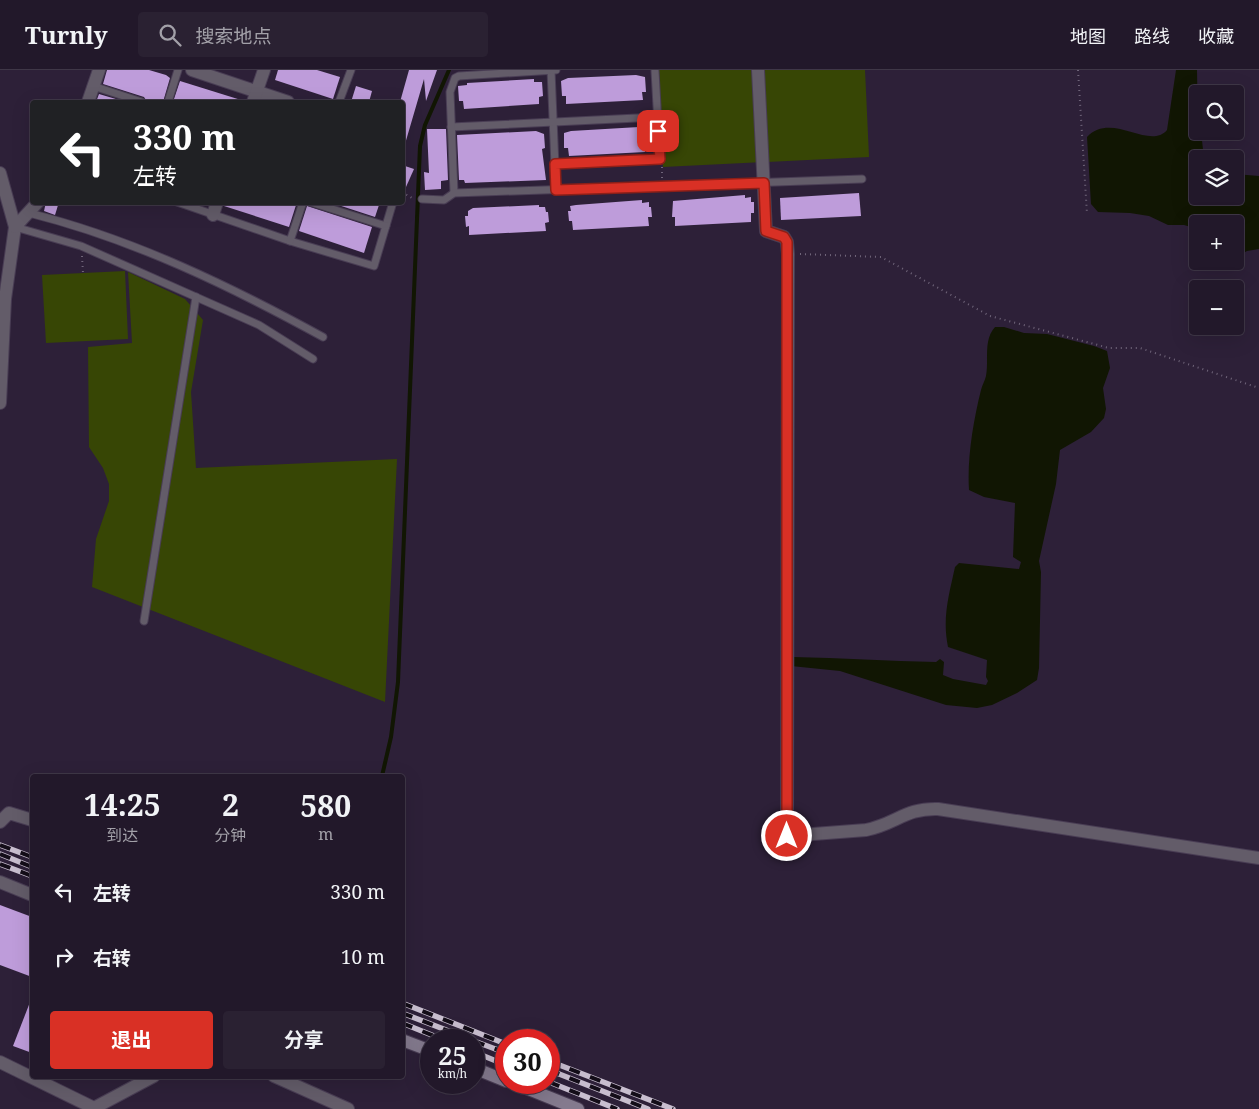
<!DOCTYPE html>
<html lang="zh">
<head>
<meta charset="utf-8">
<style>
	body { margin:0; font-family:"Noto Serif","Noto Sans SC",serif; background:#2a2132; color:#f1f3f6; height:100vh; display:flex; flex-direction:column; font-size:19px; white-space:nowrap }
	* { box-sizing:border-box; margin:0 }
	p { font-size:16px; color:#a2a0a8 }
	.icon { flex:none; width:28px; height:28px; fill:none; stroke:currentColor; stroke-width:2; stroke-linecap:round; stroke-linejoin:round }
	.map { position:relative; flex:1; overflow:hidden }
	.sheet { position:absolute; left:30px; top:704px; width:375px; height:305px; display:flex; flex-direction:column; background:#22182a; border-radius:5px; box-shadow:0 5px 20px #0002,0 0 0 1px #3f3747 }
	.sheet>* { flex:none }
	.guide { position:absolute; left:30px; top:30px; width:375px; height:105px; border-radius:5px; box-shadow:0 5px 20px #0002,0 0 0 1px #3f3747; background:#202124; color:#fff; overflow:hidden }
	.tools { position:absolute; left:1189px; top:15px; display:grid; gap:10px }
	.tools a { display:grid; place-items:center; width:55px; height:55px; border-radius:5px; background:#22182a; box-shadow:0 5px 20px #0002,0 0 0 1px #3f3747; font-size:25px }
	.speed { position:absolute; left:420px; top:959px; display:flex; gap:10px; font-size:25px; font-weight:700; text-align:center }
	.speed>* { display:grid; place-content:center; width:65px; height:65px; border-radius:50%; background:#22182a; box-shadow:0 5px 20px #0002,0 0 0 1px #3f3747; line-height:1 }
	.speed small { font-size:12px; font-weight:400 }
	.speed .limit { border:8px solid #d22; background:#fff; color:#111 }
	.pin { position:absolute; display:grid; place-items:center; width:42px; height:42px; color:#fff; margin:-21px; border-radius:10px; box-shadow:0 2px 8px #0006 }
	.me { position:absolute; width:55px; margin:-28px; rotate:0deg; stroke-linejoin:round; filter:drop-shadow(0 0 4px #0008) }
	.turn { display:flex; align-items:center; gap:18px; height:105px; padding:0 20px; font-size:22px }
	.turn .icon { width:65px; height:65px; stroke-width:2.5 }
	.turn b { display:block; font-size:35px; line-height:42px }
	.eta { display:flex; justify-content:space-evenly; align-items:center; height:85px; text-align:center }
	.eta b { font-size:30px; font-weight:700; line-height:35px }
	.action { display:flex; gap:10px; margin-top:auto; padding:10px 20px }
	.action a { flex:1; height:58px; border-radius:5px; background:#d93025; color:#fff; font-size:20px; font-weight:700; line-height:58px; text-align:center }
	.action a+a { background:#2a2132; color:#f1f3f6 }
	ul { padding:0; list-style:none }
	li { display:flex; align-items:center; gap:15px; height:65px; padding:0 20px }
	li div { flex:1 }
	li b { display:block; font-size:19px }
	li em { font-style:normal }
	header { display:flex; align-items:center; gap:30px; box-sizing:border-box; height:70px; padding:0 25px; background:#22182a; border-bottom:1px solid #3f3747 }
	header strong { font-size:24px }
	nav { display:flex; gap:28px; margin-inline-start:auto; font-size:18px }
	.search { width:350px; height:45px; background:#2a2132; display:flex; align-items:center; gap:12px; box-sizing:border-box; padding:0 18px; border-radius:5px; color:#a2a0a8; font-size:19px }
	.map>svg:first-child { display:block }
	.green { fill:#374605 }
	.water { fill:#111603 }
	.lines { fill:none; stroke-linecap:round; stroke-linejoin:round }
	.stream { stroke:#111603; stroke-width:4 }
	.building { fill:#be9cda }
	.service-casing { stroke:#493d54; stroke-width:9 }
	.minor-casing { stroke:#493d54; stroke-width:14 }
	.secondary-casing { stroke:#493d54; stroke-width:14 }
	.path { stroke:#70657a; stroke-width:2; stroke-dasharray:1 4; stroke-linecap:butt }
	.service { stroke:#635c69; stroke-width:7 }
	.minor { stroke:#635c69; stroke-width:12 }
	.secondary { stroke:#847a8e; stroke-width:12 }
	.rail-casing { stroke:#c8becf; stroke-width:5.5 }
	.rail { stroke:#130d18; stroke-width:4; stroke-dasharray:11; stroke-linecap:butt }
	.route-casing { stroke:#8d1f18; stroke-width:12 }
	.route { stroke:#d93025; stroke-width:9 }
</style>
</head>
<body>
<header>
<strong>Turnly</strong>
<div class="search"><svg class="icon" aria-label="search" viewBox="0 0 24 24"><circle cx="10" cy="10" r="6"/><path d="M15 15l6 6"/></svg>搜索地点</div>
<nav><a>地图</a><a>路线</a><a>收藏</a></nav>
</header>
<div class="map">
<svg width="1259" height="1039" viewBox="0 0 1259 1039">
	<rect width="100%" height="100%" fill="#2d2038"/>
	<g class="green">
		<polygon points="659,0 865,0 869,87 663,97"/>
		<polygon points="125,201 128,269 46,273 42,205"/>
		<polygon points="128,202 185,229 203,250 191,322 196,398 397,389 385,632 92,517 96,469 109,431 109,414 103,398 89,377 88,277 132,273"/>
	</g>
	<g class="water">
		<path d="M1176,0H1197L1198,61H1201L1204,89H1198V126H1235V104L1259,106V179L1247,181L1235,188V154H1198L1197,173L1194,158L1184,155H1168L1149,146L1130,143L1098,142L1091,134L1087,67C1112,41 1149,81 1167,60Z"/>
		<path d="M995,257H1004L1024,263L1047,264L1094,276L1107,281L1110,298L1103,318L1106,339L1104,348L1091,362L1060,380L1056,414L1039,491L1041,502L1039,598L1037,610L1017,623L992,635L977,638L946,635L840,601L791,596L793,587C841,588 888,591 936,592L940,589L944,592L943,605L953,609L986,615L988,611L986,607L987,590L948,577C942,548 949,525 955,497L959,493L1019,499L1021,492L1013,487L1015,433L984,427L969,420C967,389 973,352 981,320C982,315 985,311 986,306C989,290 983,270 995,257Z"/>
	</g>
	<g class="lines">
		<polyline class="stream" points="382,706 391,667 398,612 420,76 425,55 449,0"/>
	</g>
	<g class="building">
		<polygon points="107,0 149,0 166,5 170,8 163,32 147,32 144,27 103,14"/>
		<polygon points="278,0 317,0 340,7 333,29 275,10"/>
		<polygon points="409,0 437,0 426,31 424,9 405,74 402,74 402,32 400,32"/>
		<polygon points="636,5 645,7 646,22 642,22 643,30 566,34 566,26 562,26 561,11 568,8"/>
		<polygon points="534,9 534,12 542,12 543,26 539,27 539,34 464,39 463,31 459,31 458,16 467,15 467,13"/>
		<polygon points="180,11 241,30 241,32 173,32"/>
		<polygon points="356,16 372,21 369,32 351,32"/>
		<polygon points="99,24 126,32 96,32"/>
		<polygon points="639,57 639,59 647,60 648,74 645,74 645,82 569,86 568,78 564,78 564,63 571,61"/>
		<polygon points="427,59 446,59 448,110 441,111 441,119 425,120 424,102 429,103"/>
		<polygon points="536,61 544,64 545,78 542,79 546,110 465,113 464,110 459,110 457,65"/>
		<polygon points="402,95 414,99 402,126"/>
		<polygon points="859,123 861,146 781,150 780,128"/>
		<polygon points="745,125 745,128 751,127 751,132 754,132 754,143 751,143 751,152 675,156 675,147 672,147 673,131"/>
		<polygon points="642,130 642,133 649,132 649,137 651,137 652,147 648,147 649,156 573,160 572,151 569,151 568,141 571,141 570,136 576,135"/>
		<polygon points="46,132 59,132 55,145 44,141"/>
		<polygon points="225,132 297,132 289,157 224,136"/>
		<polygon points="329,132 380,132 375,147"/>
		<polygon points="539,135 539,137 545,137 546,142 548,142 549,152 545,153 546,161 469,165 469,156 466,157 465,146 468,146 468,141 473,138"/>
		<polygon points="307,136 372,157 364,183 299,161"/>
		<polygon points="0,835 32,847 32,907 0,895"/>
		<polygon points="32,927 32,983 13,976"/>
	</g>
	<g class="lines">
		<g class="service-casing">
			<g id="service">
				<polyline points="551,0 556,120"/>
				<polyline points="93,16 142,32"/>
				<polyline points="168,32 178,0"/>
				<polyline points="339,32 351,0"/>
				<polyline points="451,57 658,47"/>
				<polyline points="555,94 660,89 655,1"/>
				<polyline points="454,123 450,22 455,8 459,6 556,0"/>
				<polyline points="422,129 444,130 454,123 862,109"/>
				<polyline points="177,132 290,171 374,196 393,132"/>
				<polyline points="310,132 386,156"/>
				<path d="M29,143C133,169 230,216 323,267"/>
				<polyline points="15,157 81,176 196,227 259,255 313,289"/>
				<polyline points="290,171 303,132"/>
				<polyline points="144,551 196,227"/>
			</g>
		</g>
		<g class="minor-casing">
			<g id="minor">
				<polyline points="192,0 288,32"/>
				<path d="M758,0L766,161L784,167L787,172L788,184L787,766L866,760C896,754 905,738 938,739L1259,788"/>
				<polyline points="88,32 99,0"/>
				<polyline points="253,32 264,0"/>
				<polyline points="0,103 15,157 5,229 0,333"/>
				<polyline points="213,145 217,132"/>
				<polyline points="15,157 38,132"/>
				<polyline points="0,752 9,743 32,750"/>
				<polyline points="0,812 32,825"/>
				<polyline points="0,992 94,1038 154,1006"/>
				<polyline points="274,1006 348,1039"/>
			</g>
		</g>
		<g class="secondary-casing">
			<g id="secondary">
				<polyline points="402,970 431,981"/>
				<polyline points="474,998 506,1011"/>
				<polyline points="511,1012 578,1039"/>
			</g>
		</g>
		<g class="path">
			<polyline points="1078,0 1087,144"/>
			<polyline points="662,97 662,108"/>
			<polyline points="402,122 412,128"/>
			<polyline points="800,184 881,187 990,246 1109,278 1140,278 1259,318"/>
			<polyline points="82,186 83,203"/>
		</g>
		<use href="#service" class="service"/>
		<use href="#minor" class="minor"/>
		<use href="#secondary" class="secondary"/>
		<g class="rail-casing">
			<g id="rail">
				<polyline points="0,775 32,787"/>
				<polyline points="0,784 32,797"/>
				<polyline points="0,794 32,806"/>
				<polyline points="402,933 506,974"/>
				<polyline points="402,943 472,970"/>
				<polyline points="402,953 444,970"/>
				<polyline points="474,971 506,983"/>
				<polyline points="474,982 506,995"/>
				<polyline points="549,991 673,1039"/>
				<polyline points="549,1000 648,1039"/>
				<polyline points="549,1012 617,1039"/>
			</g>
		</g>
		<use href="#rail" class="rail"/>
	</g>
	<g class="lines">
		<g class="route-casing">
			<polyline id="route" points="658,61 660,89 555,94 556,120 764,113 766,161 784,167 787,172 787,766"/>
		</g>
		<use href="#route" class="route"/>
	</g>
</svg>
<div class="tools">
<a><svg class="icon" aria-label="search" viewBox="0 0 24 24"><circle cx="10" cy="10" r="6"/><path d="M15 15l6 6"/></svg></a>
<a><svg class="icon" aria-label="layers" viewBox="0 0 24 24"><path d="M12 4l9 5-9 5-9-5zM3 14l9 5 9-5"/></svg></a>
<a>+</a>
<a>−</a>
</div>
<div class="speed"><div>25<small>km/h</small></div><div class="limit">30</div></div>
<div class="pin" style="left:658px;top:61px;background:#d93025"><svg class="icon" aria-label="arrive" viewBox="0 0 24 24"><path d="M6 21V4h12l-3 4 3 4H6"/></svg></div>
<svg class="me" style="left:787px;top:766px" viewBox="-20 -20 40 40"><circle r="17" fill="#d93025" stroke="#fff" stroke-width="3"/><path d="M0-11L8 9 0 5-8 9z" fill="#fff"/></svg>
<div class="guide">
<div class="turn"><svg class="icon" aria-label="left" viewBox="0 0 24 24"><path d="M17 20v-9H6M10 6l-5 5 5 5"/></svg><div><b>330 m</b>左转</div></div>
</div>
<section class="sheet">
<div class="eta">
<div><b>14:25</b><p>到达</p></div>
<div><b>2</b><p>分钟</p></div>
<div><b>580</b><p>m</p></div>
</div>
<ul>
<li><svg class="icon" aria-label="left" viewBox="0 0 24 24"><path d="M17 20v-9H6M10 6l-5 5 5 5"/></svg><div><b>左转</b></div><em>330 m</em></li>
<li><svg class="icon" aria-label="right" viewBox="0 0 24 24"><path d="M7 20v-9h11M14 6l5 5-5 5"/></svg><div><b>右转</b></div><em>10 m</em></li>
</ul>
<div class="action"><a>退出</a><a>分享</a></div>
</section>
</div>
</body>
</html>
